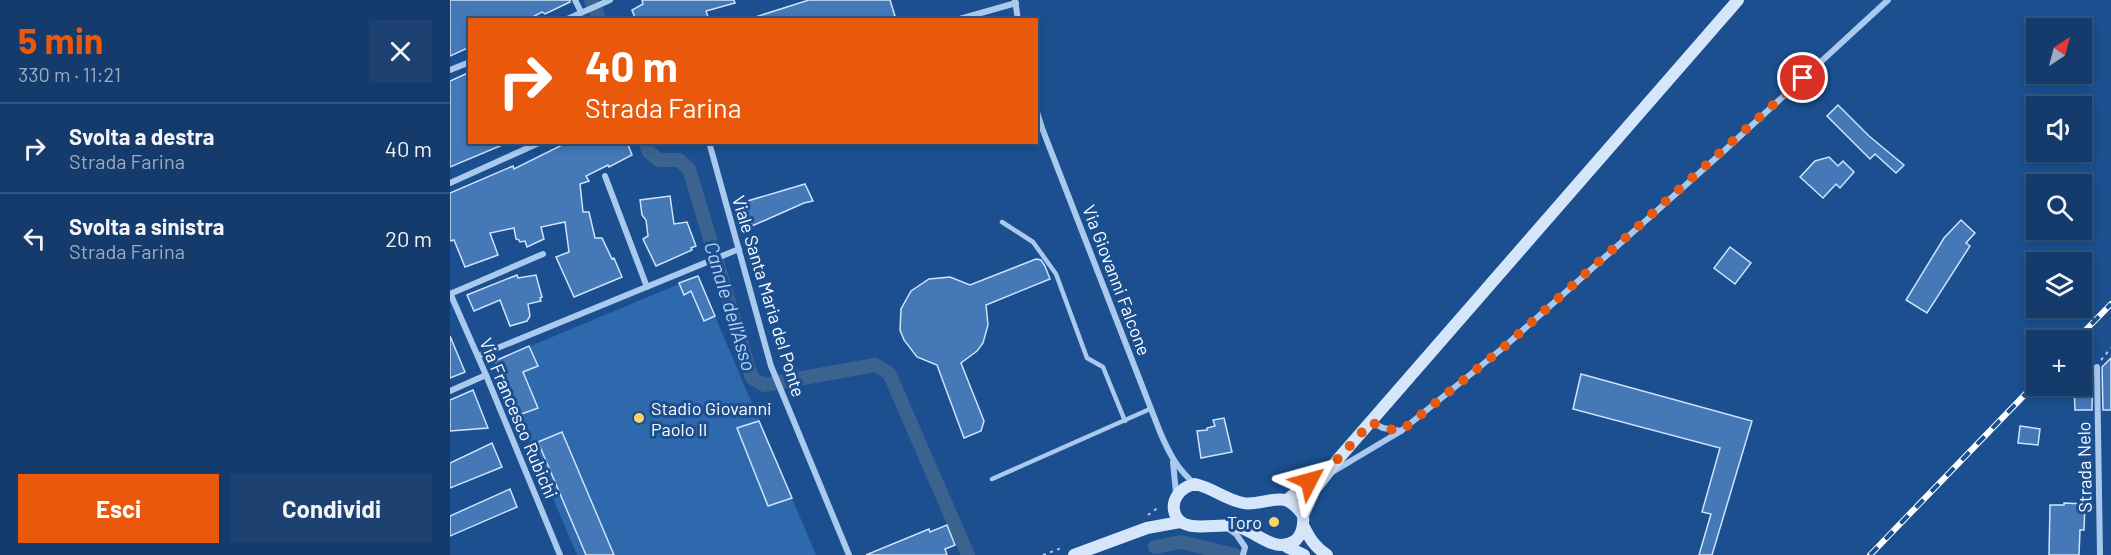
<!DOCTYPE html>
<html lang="it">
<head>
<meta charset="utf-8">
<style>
	body { margin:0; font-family:Barlow,sans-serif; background:#1d4271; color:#f1f3f6; height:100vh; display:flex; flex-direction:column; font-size:22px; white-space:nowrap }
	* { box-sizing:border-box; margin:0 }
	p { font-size:20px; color:#9dadc1 }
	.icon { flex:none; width:33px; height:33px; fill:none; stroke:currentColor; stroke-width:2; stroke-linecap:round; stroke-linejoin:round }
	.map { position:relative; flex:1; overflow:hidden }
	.side { display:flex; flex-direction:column; background:#143b6b; width:450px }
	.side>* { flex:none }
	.banner { position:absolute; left:18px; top:18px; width:570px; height:126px; border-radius:0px; box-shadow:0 3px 9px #0003,0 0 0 2px #33557e; background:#ea580c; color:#fff; overflow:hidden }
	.needle { width:39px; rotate:36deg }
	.buttons { position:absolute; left:1576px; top:18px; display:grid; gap:12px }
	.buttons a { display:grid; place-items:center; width:66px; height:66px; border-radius:0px; background:#143b6b; box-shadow:0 3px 9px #0003,0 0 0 2px #33557e; font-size:30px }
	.pin { position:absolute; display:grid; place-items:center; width:51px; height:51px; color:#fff; margin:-26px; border:3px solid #fff; border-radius:50%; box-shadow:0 2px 6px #0007 }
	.me { position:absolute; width:66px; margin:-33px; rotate:51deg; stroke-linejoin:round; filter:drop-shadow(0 0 4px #0008) }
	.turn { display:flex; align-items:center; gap:21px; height:126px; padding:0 18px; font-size:27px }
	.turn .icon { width:78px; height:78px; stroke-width:2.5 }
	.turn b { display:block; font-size:42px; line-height:51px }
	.round { display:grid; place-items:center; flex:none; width:63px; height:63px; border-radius:0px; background:#1d4271 }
	.head { display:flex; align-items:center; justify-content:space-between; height:102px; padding:0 18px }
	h1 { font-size:36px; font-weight:700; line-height:45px; color:#ea580c }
	.action { display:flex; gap:12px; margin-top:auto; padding:12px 18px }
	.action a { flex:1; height:69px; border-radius:0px; background:#ea580c; color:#fff; font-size:24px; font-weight:700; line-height:69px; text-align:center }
	.action a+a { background:#1d4271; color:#f1f3f6 }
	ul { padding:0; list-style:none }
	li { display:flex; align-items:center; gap:18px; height:90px; padding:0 18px; border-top:2px solid #33557e }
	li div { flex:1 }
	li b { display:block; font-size:22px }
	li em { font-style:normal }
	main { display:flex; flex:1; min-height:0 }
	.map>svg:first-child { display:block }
	.green { fill:#2e69ad }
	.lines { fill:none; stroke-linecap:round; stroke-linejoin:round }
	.canal { stroke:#3c6290; stroke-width:14 }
	.building { fill:#4478b7; stroke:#cfe3fa; stroke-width:1.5 }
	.path { stroke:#a9c9ee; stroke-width:2; stroke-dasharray:3 4.5; stroke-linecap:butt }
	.lane { stroke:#a9c9ee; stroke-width:4.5 }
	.street { stroke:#a9c9ee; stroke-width:6 }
	.secondary { stroke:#d6e6fa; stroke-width:12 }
	.rail-casing { stroke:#fff; stroke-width:6 }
	.rail { stroke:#1b4f8f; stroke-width:4; stroke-dasharray:11; stroke-linecap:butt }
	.route { stroke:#ea580c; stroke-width:10; stroke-dasharray:0 18 }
	.poi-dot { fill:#ffd166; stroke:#1b4f8f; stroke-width:2 }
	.labels { text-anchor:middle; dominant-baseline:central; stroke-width:6; stroke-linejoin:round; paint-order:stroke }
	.street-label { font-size:18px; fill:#fff; stroke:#1b4f8f }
	.poi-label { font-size:18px; fill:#fff; stroke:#1b4f8f; text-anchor:start }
	.water-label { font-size:20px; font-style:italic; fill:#b5d3f5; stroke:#1b4f8f }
</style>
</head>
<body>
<main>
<section class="side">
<div class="head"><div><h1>5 min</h1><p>330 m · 11:21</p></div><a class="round"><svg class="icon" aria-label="close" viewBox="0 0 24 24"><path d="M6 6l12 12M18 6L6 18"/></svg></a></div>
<ul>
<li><svg class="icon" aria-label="right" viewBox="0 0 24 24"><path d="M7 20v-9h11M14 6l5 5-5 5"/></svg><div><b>Svolta a destra</b><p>Strada Farina</p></div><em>40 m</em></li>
<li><svg class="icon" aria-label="left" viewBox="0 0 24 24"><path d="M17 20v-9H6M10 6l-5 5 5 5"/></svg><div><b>Svolta a sinistra</b><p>Strada Farina</p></div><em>20 m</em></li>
</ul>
<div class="action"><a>Esci</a><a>Condividi</a></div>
</section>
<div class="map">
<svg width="1661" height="555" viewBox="0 0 1661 555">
	<rect width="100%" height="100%" fill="#1b4f8f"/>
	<polygon class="green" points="248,276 366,555 127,555 45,361"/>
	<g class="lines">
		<g class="canal">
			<polyline points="141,0 150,20"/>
			<polyline points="195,142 199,152 209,160 229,160 239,169 302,378 314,385 425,365 439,373 518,555"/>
			<polyline points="705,547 731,542 785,555"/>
		</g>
	</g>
	<g class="building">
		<polygon points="0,0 120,0 120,2 95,14 92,12 77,20 20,20 20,47 0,56"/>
		<polygon points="192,0 284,0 285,3 256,11 259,20 186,20 182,10 193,4"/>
		<polygon points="359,0 440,0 445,16 431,20 302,20 302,18"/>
		<polygon points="20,72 20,142 57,143 0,167 0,81"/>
		<polygon points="1388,105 1419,136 1454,165 1446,173 1425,154 1420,159 1377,116"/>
		<polygon points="118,142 177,142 182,155 159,167 158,165 136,176 139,181 130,184 133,212 139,212 145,238 152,238 162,259 164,258 172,277 124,297 106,257 119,252 115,222 91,227 94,239 77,247 75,241 70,242 69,240 66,239 64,228 40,233 48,255 15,267 4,240 0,241 0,193 63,166 64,169"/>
		<polygon points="1379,157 1388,166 1393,161 1404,172 1390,188 1386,184 1373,198 1350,177 1365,161"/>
		<polygon points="355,184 363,201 354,203 302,226 294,202"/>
		<polygon points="220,196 224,224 237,222 246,246 241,248 242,250 206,266 193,239 198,236 196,220 192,215 190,200"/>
		<polygon points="1511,220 1525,233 1516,243 1520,246 1477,313 1456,300 1494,238"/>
		<polygon points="1280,247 1301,263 1285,284 1264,268"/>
		<polygon points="586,259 591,260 595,266 600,279 536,305 538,325 533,343 527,351 511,363 534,421 531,431 514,438 487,365 467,357 454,340 450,330 451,309 461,291 479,279 500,277 520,285"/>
		<polygon points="67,275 68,278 86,275 92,297 90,298 91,301 78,304 80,316 77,321 60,326 50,300 24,311 17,295"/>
		<polygon points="248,276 265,316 254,321 241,291 234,295 229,283"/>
		<polygon points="0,336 15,372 0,378"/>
		<polygon points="79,346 88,366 73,372 88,408 69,415 45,361"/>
		<polygon points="1632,353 1643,364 1642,410 1625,410 1624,386 1632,386"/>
		<polygon points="1661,358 1661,410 1653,410 1652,367"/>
		<polygon points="1131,374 1302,421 1262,555 1249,555 1261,514 1252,512 1270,448 1123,409"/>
		<polygon points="23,390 38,428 0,431 0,400"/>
		<polygon points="774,418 782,452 751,458 747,431 757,430 757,428 765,426 763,420"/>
		<polygon points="309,421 342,498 318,506 287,428"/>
		<polygon points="1570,426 1590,429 1588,445 1568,443"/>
		<polygon points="112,432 164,555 136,555 88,442"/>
		<polygon points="42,443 52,467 0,488 0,463"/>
		<polygon points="60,489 67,507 0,536 0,516"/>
		<polygon points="1614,503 1635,504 1634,530 1630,530 1629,555 1599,555 1600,505 1614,505"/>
		<polygon points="497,525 505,545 495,549 497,555 416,555 479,529 480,532"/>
	</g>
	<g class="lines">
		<g class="path">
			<polyline points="1651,360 1661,348"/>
			<polyline points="698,515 710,506"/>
			<polyline points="593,555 614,547"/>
		</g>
		<g class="lane">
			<polyline points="552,222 583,242 606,274 637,358 653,367 675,421"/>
			<polyline points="542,479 700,409"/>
		</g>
		<g class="street">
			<polyline points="125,0 131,12"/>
			<polyline points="565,0 568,20"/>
			<polyline points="115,20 160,0"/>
			<polyline points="506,20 566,3"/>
			<polyline points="0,70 20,62"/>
			<path d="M586,109L592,128L710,432C719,453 727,469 745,484"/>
			<polyline points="259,142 321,366 399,555"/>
			<polyline points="155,176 197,287"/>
			<polyline points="0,183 91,142"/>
			<polyline points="0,293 36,375 110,555"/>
			<polyline points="0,294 93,254"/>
			<polyline points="28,356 289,249"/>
			<polyline points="1647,367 1650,555"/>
			<polyline points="0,391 36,375"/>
			<polyline points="921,422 933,428 951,431"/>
			<polyline points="723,462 726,493"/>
			<polyline points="884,471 951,431 1054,347 1275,150 1438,0"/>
			<polyline points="779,529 786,534 795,547 793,555"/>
		</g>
		<g class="secondary">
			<path d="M745,484C763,488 774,499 793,503C807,506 822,497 835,500C843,502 849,510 853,515C854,525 853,533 846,540C825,555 808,532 788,527C770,521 733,536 725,514C723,508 723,502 727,496C731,489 737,486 745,484Z"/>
			<polyline points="837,500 876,468"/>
			<polyline points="853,515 865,489 889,458 1288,0"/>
			<path d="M854,527C860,539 865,547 877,555"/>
			<polyline points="837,547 854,555"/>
			<polyline points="624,555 697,528 730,522"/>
		</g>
		<g class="rail-casing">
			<g id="rail">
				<polyline points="1626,340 1661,304"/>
				<polyline points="1420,555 1587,382"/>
			</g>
		</g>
		<use href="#rail" class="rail"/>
	</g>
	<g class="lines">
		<polyline class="route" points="859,481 889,458 921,422 933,428 951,431 1054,347 1353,78"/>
	</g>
	<g class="poi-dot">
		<circle cx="189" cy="418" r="6"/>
		<circle cx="824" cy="522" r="6"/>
	</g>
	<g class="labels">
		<g class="street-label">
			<text transform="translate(667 280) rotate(69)">Via Giovanni Falcone</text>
			<text transform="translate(319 296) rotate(73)">Viale Santa Maria del Ponte</text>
			<text transform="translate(69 418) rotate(67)">Via Francesco Rubichi</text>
			<text transform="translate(1634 467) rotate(-91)">Strada Nelo</text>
		</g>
		<g class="poi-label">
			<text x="201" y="408">Stadio Giovanni<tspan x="201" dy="21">Paolo II</tspan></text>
			<text x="812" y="522" text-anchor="end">Toro</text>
		</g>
		<g class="water-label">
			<text transform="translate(281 306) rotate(73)">Canale dell'Asso</text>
		</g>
	</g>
</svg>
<div class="buttons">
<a><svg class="needle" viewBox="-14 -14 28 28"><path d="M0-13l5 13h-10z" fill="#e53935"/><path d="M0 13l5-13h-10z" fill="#9dadc1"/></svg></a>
<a><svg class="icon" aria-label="sound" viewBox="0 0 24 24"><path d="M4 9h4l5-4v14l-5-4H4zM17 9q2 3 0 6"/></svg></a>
<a><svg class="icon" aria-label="search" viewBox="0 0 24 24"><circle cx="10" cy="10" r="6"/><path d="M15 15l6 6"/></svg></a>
<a><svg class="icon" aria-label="layers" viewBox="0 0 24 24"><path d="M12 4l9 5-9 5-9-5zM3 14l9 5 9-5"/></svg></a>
<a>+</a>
</div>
<div class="pin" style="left:1353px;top:78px;background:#d93025"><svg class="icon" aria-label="arrive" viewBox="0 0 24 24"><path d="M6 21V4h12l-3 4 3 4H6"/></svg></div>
<svg class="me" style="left:859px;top:481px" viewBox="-20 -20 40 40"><path d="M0-17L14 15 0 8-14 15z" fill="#ea580c" stroke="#fff" stroke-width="4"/></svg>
<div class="banner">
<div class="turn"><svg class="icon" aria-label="right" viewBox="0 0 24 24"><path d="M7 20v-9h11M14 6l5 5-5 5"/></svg><div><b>40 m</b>Strada Farina</div></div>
</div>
</div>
</main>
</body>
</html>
